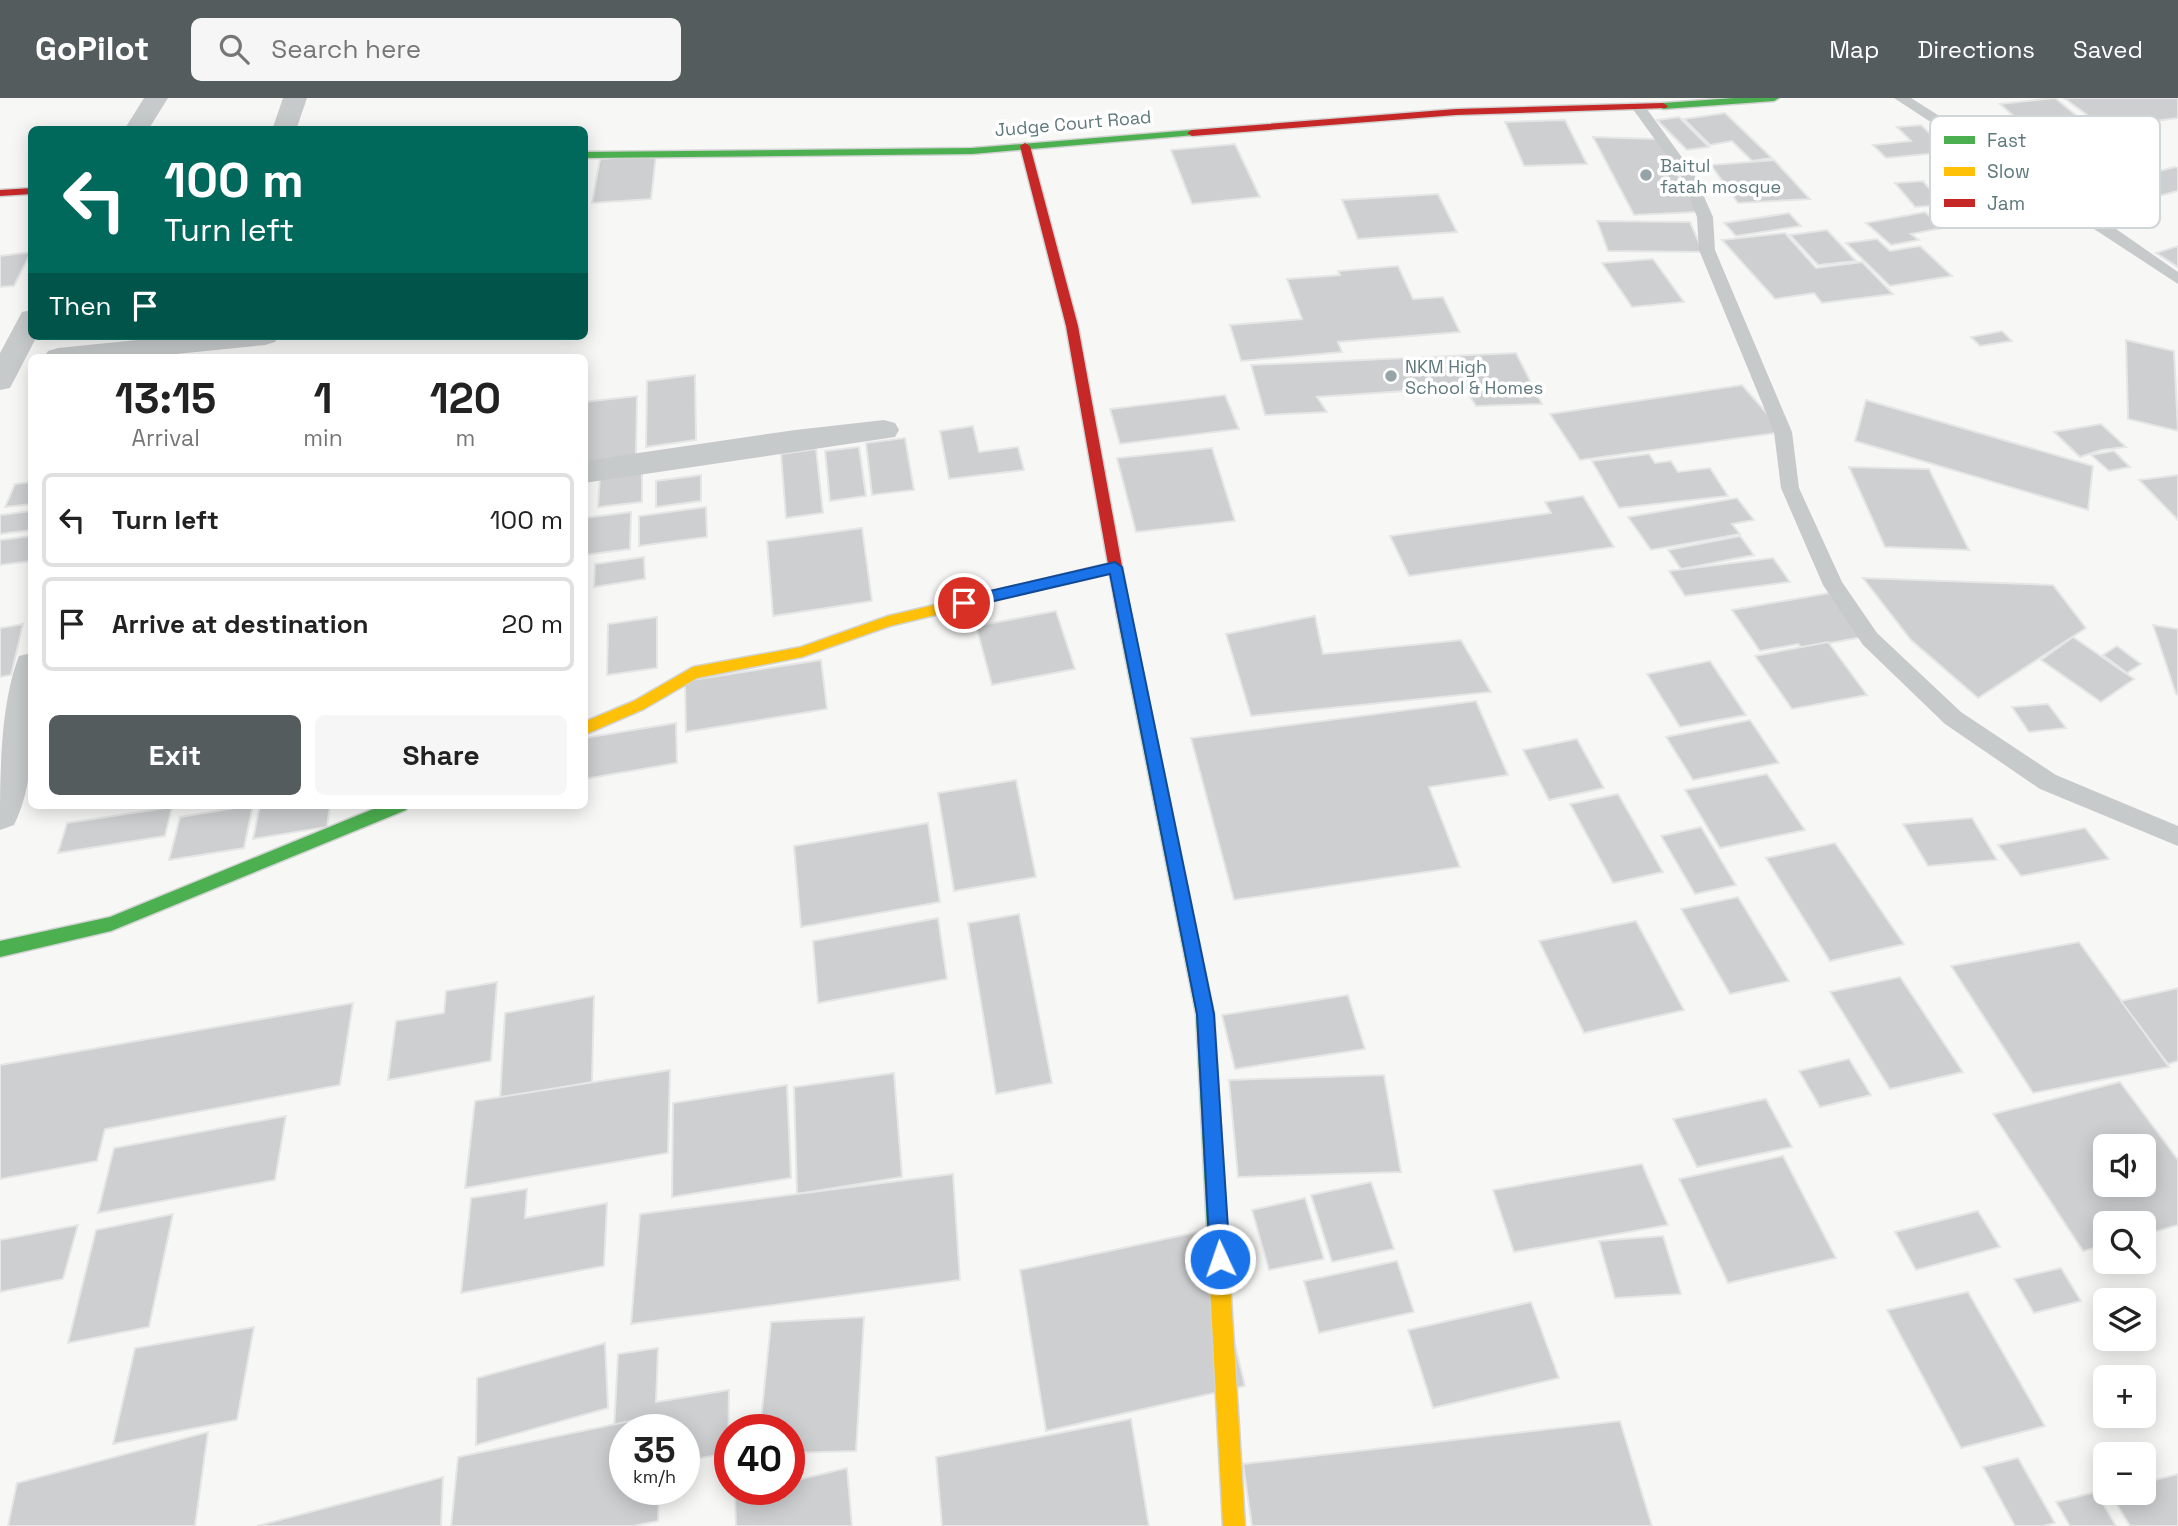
<!DOCTYPE html>
<html lang="en">
<head>
<meta charset="utf-8">
<style>
	body { margin:0; font-family:"Space Grotesk",sans-serif; background:#f6f6f6; color:#222; height:100vh; display:flex; flex-direction:column; font-size:26px; white-space:nowrap }
	* { box-sizing:border-box; margin:0 }
	p { font-size:23px; color:#767676 }
	.icon { flex:none; width:38px; height:38px; fill:none; stroke:currentColor; stroke-width:2; stroke-linecap:round; stroke-linejoin:round }
	.map { position:relative; flex:1; overflow:hidden }
	.sheet { position:absolute; left:28px; top:256px; width:560px; height:455px; display:flex; flex-direction:column; background:#fff; border-radius:10px; box-shadow:0 4px 18px #0003 }
	.sheet>* { flex:none }
	.hud { position:absolute; left:28px; top:28px; width:560px; height:214px; border-radius:10px; box-shadow:0 4px 18px #0003; background:#00695c; color:#fff; overflow:hidden }
	.buttons { position:absolute; left:2093px; top:1036px; display:grid; gap:14px }
	.buttons a { display:grid; place-items:center; width:63px; height:63px; border-radius:10px; background:#fff; box-shadow:0 4px 18px #0003; font-size:35px }
	.speed { position:absolute; left:609px; top:1316px; display:flex; gap:14px; font-size:35px; font-weight:700; text-align:center }
	.speed>* { display:grid; place-content:center; width:91px; height:91px; border-radius:50%; background:#fff; box-shadow:0 4px 18px #0003; line-height:1 }
	.speed small { font-size:18px; font-weight:400 }
	.speed .limit { border:10px solid #d22; background:#fff; color:#111 }
	.pin { position:absolute; display:grid; place-items:center; width:60px; height:60px; color:#fff; margin:-30px; border:4px solid #fff; border-radius:50%; box-shadow:0 2px 7px #0007 }
	.me { position:absolute; width:77px; margin:-38px; rotate:357deg; stroke-linejoin:round; filter:drop-shadow(0 0 5px #0008) }
	.turn { display:flex; align-items:center; gap:24px; height:147px; padding:0 21px; font-size:32px }
	.turn .icon { width:91px; height:91px; stroke-width:2.5 }
	.turn b { display:block; font-size:49px; line-height:60px }
	.then { display:flex; align-items:center; height:66px; padding:0 21px; background:#0003; gap:14px; font-size:26px }
	.eta { display:flex; justify-content:space-evenly; align-items:center; height:119px; text-align:center }
	.eta b { font-size:42px; font-weight:600; line-height:49px }
	.cta { display:flex; gap:14px; margin-top:auto; padding:14px 21px }
	.cta a { flex:1; height:80px; border-radius:10px; background:#555c5e; color:#fff; font-size:28px; font-weight:600; line-height:80px; text-align:center }
	.cta a+a { background:#f6f6f6; color:#222 }
	ul { padding:0; list-style:none }
	li { display:flex; align-items:center; gap:21px; height:94px; margin:0 14px 10px; padding:0 7px; border:4px solid #e0e0e0; border-radius:10px }
	li div { flex:1 }
	li b { display:block; font-size:26px }
	li em { font-style:normal }
	header { display:flex; align-items:center; gap:42px; box-sizing:border-box; height:98px; padding:0 35px; background:#555c5e; color:#fff }
	header strong { font-size:33px }
	nav { display:flex; gap:38px; margin-inline-start:auto; font-size:24px }
	.search { width:490px; height:63px; background:#f6f6f6; display:flex; align-items:center; gap:18px; box-sizing:border-box; padding:0 24px; border-radius:10px; color:#767676; font-size:26px }
	.map>svg:first-child { display:block }
	.building { fill:#cdcfd0; stroke:#e6e6e6; stroke-width:2; fill-rule:evenodd }
	.lines { fill:none; stroke-linecap:round; stroke-linejoin:round }
	.fast-casing { stroke:#d2d4d3; stroke-width:3 }
	.slow-casing { stroke:#d2d4d3; stroke-width:3 }
	.jam-casing { stroke:#d2d4d3; stroke-width:3 }
	.lane { fill:#c7cacb; fill-rule:evenodd }
	.street { fill:#c7cacb; fill-rule:evenodd }
	.fast { fill:#4caf50; fill-rule:evenodd }
	.slow { fill:#ffc107; fill-rule:evenodd }
	.jam { fill:#c62828; fill-rule:evenodd }
	.route { fill:#1a73e8; stroke:#114b97; stroke-width:2 }
	.poi-dot { fill:#94a4a7; stroke:#fff; stroke-width:2.5 }
	.labels { text-anchor:middle; dominant-baseline:central; stroke-width:7; stroke-linejoin:round; paint-order:stroke }
	.far-street-label { font-size:18px; fill:#5e787c; stroke:#fff }
	.far-poi-label { font-size:18px; fill:#5e787c; stroke:#fff; text-anchor:start }
	.key { fill:#fff; stroke:#cfd6d8; stroke-width:2 }
	.key-label { font-size:19px; fill:#5e787c }
</style>
</head>
<body>
<header>
<strong>GoPilot</strong>
<div class="search"><svg class="icon" aria-label="search" viewBox="0 0 24 24"><circle cx="10" cy="10" r="6"/><path d="M15 15l6 6"/></svg>Search here</div>
<nav><a>Map</a><a>Directions</a><a>Saved</a></nav>
</header>
<div class="map">
<svg width="2178" height="1428" viewBox="0 0 2178 1428">
	<rect width="100%" height="100%" fill="#f7f7f6"/>
	<g class="building">
		<polygon points="2055,0 2083,23 2026,29 2000,6"/>
		<polygon points="2064,0 2178,0 2178,20 2105,30"/>
		<polygon points="1725,15 1772,60 1752,63 1732,43 1710,47 1684,21"/>
		<polygon points="1679,19 1709,49 1687,52 1657,22"/>
		<polygon points="1565,22 1587,66 1524,68 1505,24"/>
		<polygon points="1921,27 1949,54 1886,60 1873,47 1911,43 1897,29"/>
		<polygon points="1593,39 1659,41 1698,114 1634,117"/>
		<polygon points="1235,46 1260,99 1192,106 1171,52"/>
		<polygon points="656,57 651,101 592,105 600,61"/>
		<polygon points="1774,62 1810,101 1738,105 1711,67"/>
		<polygon points="2175,69 2178,70 2178,93 2090,116 2062,97"/>
		<polygon points="1923,83 1943,107 1915,109 1895,85"/>
		<polygon points="1438,96 1457,134 1358,141 1342,102"/>
		<polygon points="1925,114 1943,130 1911,136 1919,142 1891,147 1866,125"/>
		<polygon points="1789,115 1801,128 1736,138 1724,125"/>
		<polygon points="1597,123 1690,124 1703,154 1608,153"/>
		<polygon points="1827,132 1856,163 1818,167 1790,137"/>
		<polygon points="1785,135 1816,170 1862,164 1893,196 1822,205 1814,195 1775,201 1722,142"/>
		<polygon points="1877,141 1890,153 1920,148 1952,178 1890,188 1846,145"/>
		<polygon points="2178,148 2178,169 2156,155"/>
		<polygon points="31,154 14,188 0,189 0,158"/>
		<polygon points="1653,161 1684,204 1632,209 1602,165"/>
		<polygon points="1398,168 1413,201 1443,199 1460,234 1338,244 1342,254 1241,263 1230,227 1302,221 1287,181 1340,177 1338,173"/>
		<polygon points="2002,233 2012,243 1980,248 1971,239"/>
		<polygon points="2126,242 2174,253 2178,333 2128,321"/>
		<polygon points="1516,255 1542,306 1476,308 1464,289 1317,299 1327,314 1265,317 1251,267"/>
		<polygon points="695,277 696,342 646,349 647,283"/>
		<polygon points="1742,287 1783,334 1580,362 1550,316"/>
		<polygon points="1225,297 1239,331 1120,346 1110,311"/>
		<polygon points="637,298 636,357 584,364 584,304"/>
		<polygon points="1866,302 2093,368 2088,412 1855,343"/>
		<polygon points="2101,326 2126,349 2101,352 2080,359 2054,334"/>
		<polygon points="973,328 979,354 1018,349 1024,372 949,381 940,333"/>
		<polygon points="905,340 914,392 872,397 866,345"/>
		<polygon points="859,349 866,398 830,403 825,353"/>
		<polygon points="1212,350 1235,423 1136,434 1117,360"/>
		<polygon points="816,351 823,415 786,420 781,356"/>
		<polygon points="2114,353 2130,369 2109,373 2091,357"/>
		<polygon points="1649,356 1655,365 1671,363 1678,374 1710,370 1728,398 1619,410 1592,363"/>
		<polygon points="1849,369 1929,371 1969,452 1885,449"/>
		<polygon points="642,372 642,404 598,409 600,378"/>
		<polygon points="701,377 701,403 656,409 656,383"/>
		<polygon points="2178,377 2178,422 2139,382"/>
		<polygon points="32,384 32,406 5,409 15,386"/>
		<polygon points="1583,398 1614,449 1409,478 1390,438 1551,415 1545,404"/>
		<polygon points="1737,400 1754,422 1732,426 1740,436 1651,452 1628,419"/>
		<polygon points="706,409 707,439 639,448 639,418"/>
		<polygon points="32,413 32,432 0,436 0,417"/>
		<polygon points="631,414 630,451 584,457 584,420"/>
		<polygon points="862,430 872,503 773,518 767,443"/>
		<polygon points="32,438 32,463 0,467 0,442"/>
		<polygon points="1740,438 1754,457 1681,471 1668,452"/>
		<polygon points="644,459 645,481 594,489 595,466"/>
		<polygon points="1773,460 1790,484 1685,498 1669,473"/>
		<polygon points="1863,480 2053,487 2086,530 1978,600 1911,542"/>
		<polygon points="1829,495 1863,539 1802,550 1798,546 1760,553 1732,512"/>
		<polygon points="1056,513 1075,571 992,587 976,528"/>
		<polygon points="1315,518 1323,556 1461,542 1491,594 1251,618 1226,536"/>
		<polygon points="657,519 657,570 607,577 608,526"/>
		<polygon points="23,526 11,577 0,579 0,530"/>
		<polygon points="2153,527 2178,531 2178,597 2176,596"/>
		<polygon points="2073,539 2134,581 2101,604 2041,562"/>
		<polygon points="1828,544 1867,597 1792,611 1755,558"/>
		<polygon points="2117,548 2141,566 2127,575 2103,557"/>
		<polygon points="821,562 827,611 686,634 685,583"/>
		<polygon points="1710,563 1746,617 1680,629 1647,576"/>
		<polygon points="1476,603 1508,677 1429,689 1460,769 1234,802 1191,640"/>
		<polygon points="2048,606 2066,630 2029,634 2012,609"/>
		<polygon points="1750,622 1779,665 1693,682 1666,639"/>
		<polygon points="676,625 677,665 584,681 584,640"/>
		<polygon points="1577,641 1604,690 1549,702 1523,652"/>
		<polygon points="1767,676 1805,732 1720,750 1685,692"/>
		<polygon points="1016,682 1036,779 954,793 938,695"/>
		<polygon points="1618,696 1663,774 1613,785 1570,706"/>
		<polygon points="253,707 244,750 169,762 180,719"/>
		<polygon points="260,707 330,707 327,729 253,741"/>
		<polygon points="172,709 165,738 58,755 67,725"/>
		<polygon points="1972,720 1997,762 1928,768 1903,726"/>
		<polygon points="928,725 940,804 801,829 794,748"/>
		<polygon points="1701,729 1736,787 1695,796 1661,738"/>
		<polygon points="2085,730 2109,761 2021,778 1998,747"/>
		<polygon points="1835,745 1904,846 1830,863 1766,760"/>
		<polygon points="1738,799 1789,883 1730,896 1681,811"/>
		<polygon points="1019,816 1052,985 996,996 968,825"/>
		<polygon points="938,820 947,881 818,905 813,843"/>
		<polygon points="1636,823 1684,912 1584,935 1539,843"/>
		<polygon points="2079,844 2169,969 2033,995 1951,868"/>
		<polygon points="1900,879 1963,974 1890,991 1830,894"/>
		<polygon points="497,884 491,963 388,982 396,923 444,915 446,893"/>
		<polygon points="2178,890 2178,963 2168,966 2121,903"/>
		<polygon points="1348,897 1365,951 1235,971 1222,917"/>
		<polygon points="594,898 592,984 500,1001 505,915"/>
		<polygon points="353,905 340,987 105,1031 97,1063 0,1081 0,967"/>
		<polygon points="1849,961 1871,997 1820,1009 1799,973"/>
		<polygon points="670,972 668,1055 465,1090 475,1003"/>
		<polygon points="894,975 902,1079 797,1096 794,989"/>
		<polygon points="1384,977 1401,1074 1238,1079 1229,982"/>
		<path d="M2120,984L2178,1062V1127L2144,1137V1125H2105V1147L2083,1153L1993,1016ZM2105,1048H2144V1087H2105Z"/>
		<polygon points="787,987 791,1080 672,1099 673,1005"/>
		<polygon points="1766,1001 1792,1049 1697,1069 1673,1021"/>
		<polygon points="286,1018 275,1082 98,1115 114,1050"/>
		<polygon points="1783,1058 1836,1160 1728,1185 1679,1081"/>
		<polygon points="1642,1066 1668,1127 1514,1154 1493,1092"/>
		<polygon points="953,1076 960,1182 631,1226 640,1116"/>
		<polygon points="1371,1084 1394,1151 1332,1164 1311,1097"/>
		<polygon points="527,1091 525,1120 607,1105 604,1168 461,1195 471,1100"/>
		<polygon points="1305,1100 1324,1161 1269,1172 1252,1112"/>
		<polygon points="1978,1113 2000,1149 1916,1172 1895,1134"/>
		<polygon points="173,1116 149,1229 68,1245 96,1132"/>
		<polygon points="78,1127 63,1181 0,1194 0,1142"/>
		<polygon points="1207,1132 1245,1288 1046,1333 1020,1172"/>
		<polygon points="1663,1138 1681,1196 1615,1200 1599,1143"/>
		<polygon points="1397,1163 1414,1214 1319,1235 1304,1183"/>
		<polygon points="2061,1170 2081,1203 2034,1215 2014,1181"/>
		<polygon points="1968,1194 2045,1328 1961,1350 1887,1212"/>
		<polygon points="1531,1204 1559,1280 1433,1310 1408,1232"/>
		<polygon points="864,1219 856,1353 789,1355 789,1332 760,1332 771,1224"/>
		<polygon points="254,1229 237,1322 113,1346 135,1250"/>
		<polygon points="605,1245 608,1310 476,1347 477,1280"/>
		<polygon points="658,1250 656,1304 729,1292 728,1355 684,1363 684,1332 661,1332 661,1323 614,1332 618,1256"/>
		<polygon points="659,1317 659,1332 625,1332 625,1391 659,1391 658,1423 633,1428 451,1428 458,1359"/>
		<polygon points="1131,1321 1149,1428 942,1428 936,1359"/>
		<polygon points="1620,1323 1652,1428 1252,1428 1243,1366"/>
		<polygon points="208,1334 195,1428 8,1428 17,1385"/>
		<polygon points="2018,1360 2055,1425 2043,1428 2015,1428 1983,1369"/>
		<polygon points="847,1370 852,1428 736,1428 735,1396 757,1391 789,1391 789,1384"/>
		<polygon points="2178,1376 2178,1428 2130,1428 2110,1395 2144,1395 2144,1385"/>
		<polygon points="443,1379 441,1428 257,1428"/>
		<polygon points="2096,1394 2116,1428 2070,1428 2056,1404"/>
	</g>
	<g class="lines">
		<g class="fast-casing">
			<g id="fast">
				<polygon points="1734,0 1779,0 1774,3 1663,11 1658,8 1663,5"/>
				<polygon points="1192,32 1195,33 1195,37 972,56 584,60 584,54 972,50"/>
				<polygon points="1124,512 1131,517 1214,916 1228,1150 1225,1157 1218,1160 1211,1157 1208,1150 1196,916 1117,517"/>
				<polygon points="383,707 408,707 406,712 111,833 0,859 0,843 110,819"/>
			</g>
		</g>
		<g class="slow-casing">
			<g id="slow">
				<polygon points="1115,464 1122,469 1120,472 890,528 802,559 697,580 644,611 584,637 584,624 634,603 693,569 801,549 888,518"/>
				<polygon points="1218,1140 1225,1143 1228,1150 1245,1428 1223,1428 1208,1150 1211,1143"/>
			</g>
		</g>
		<g class="jam-casing">
			<g id="jam">
				<polygon points="1663,5 1668,8 1666,10 1456,17 1192,38 1187,35 1192,32 1456,11"/>
				<polygon points="1025,45 1030,48 1078,228 1131,517 1124,522 1117,517 1066,228 1020,48"/>
				<polygon points="32,90 32,96 0,98 0,92"/>
			</g>
		</g>
		<g class="lane">
			<polygon points="1894,0 1911,0 2096,117 2178,174 2178,186"/>
			<polygon points="1639,6 1644,7 1694,76 1713,119 1715,152 1792,334 1799,390 1842,484 1877,535 1961,614 2056,677 2178,728 2178,748 2040,691 1945,626 1863,547 1823,487 1781,390 1774,334 1699,152 1697,119 1680,76 1632,10"/>
		</g>
		<g class="street">
			<polygon points="144,0 168,0 148,32 124,32"/>
			<polygon points="283,0 307,0 296,32 272,32"/>
			<polygon points="32,212 32,238 37,238 10,290 0,292 0,255 22,214"/>
			<polygon points="177,238 279,238 275,244 265,247 146,259 44,259 48,253 58,250"/>
			<polygon points="884,322 895,325 899,332 895,339 584,385 584,363 795,332"/>
			<path d="M32,555C32,610 39,676 14,727L0,732C0,679 0,606 19,558Z"/>
		</g>
		<use href="#fast" class="fast"/>
		<use href="#slow" class="slow"/>
		<use href="#jam" class="jam"/>
	</g>
	<polygon class="route" points="1115,464 1122,469 1214,916 1230,1161 1227,1168 1220,1171 1213,1168 1210,1161 1197,916 1110,476 964,510 957,505 964,499"/>
	<g class="poi-dot">
		<circle cx="1646" cy="77" r="7"/>
		<circle cx="1391" cy="278" r="7"/>
	</g>
	<g class="labels">
		<g class="far-street-label">
			<text transform="translate(1073 25) rotate(-5)">Judge Court Road</text>
		</g>
		<g class="far-poi-label">
			<text x="1660" y="67">Baitul<tspan x="1660" dy="21">fatah mosque</tspan></text>
			<text x="1405" y="268">NKM High<tspan x="1405" dy="21">School &amp; Homes</tspan></text>
		</g>
	</g>
	<rect x="1930" y="18" width="230" height="112" rx="10" class="key"/>
	<rect x="1944" y="38" width="31" height="8" fill="#4caf50"/>
	<rect x="1944" y="69" width="31" height="9" fill="#ffc107"/>
	<rect x="1944" y="101" width="31" height="8" fill="#c62828"/>
	<g class="key-label">
		<text x="1987" y="49">Fast</text>
		<text x="1987" y="80">Slow</text>
		<text x="1987" y="112">Jam</text>
	</g>
</svg>
<div class="buttons">
<a><svg class="icon" aria-label="sound" viewBox="0 0 24 24"><path d="M4 9h4l5-4v14l-5-4H4zM17 9q2 3 0 6"/></svg></a>
<a><svg class="icon" aria-label="search" viewBox="0 0 24 24"><circle cx="10" cy="10" r="6"/><path d="M15 15l6 6"/></svg></a>
<a><svg class="icon" aria-label="layers" viewBox="0 0 24 24"><path d="M12 4l9 5-9 5-9-5zM3 14l9 5 9-5"/></svg></a>
<a>+</a>
<a>−</a>
</div>
<div class="speed"><div>35<small>km/h</small></div><div class="limit">40</div></div>
<div class="pin" style="left:964px;top:505px;background:#d93025"><svg class="icon" aria-label="arrive" viewBox="0 0 24 24"><path d="M6 21V4h12l-3 4 3 4H6"/></svg></div>
<svg class="me" style="left:1220px;top:1161px" viewBox="-20 -20 40 40"><circle r="17" fill="#1a73e8" stroke="#fff" stroke-width="3"/><path d="M0-11L8 9 0 5-8 9z" fill="#fff"/></svg>
<div class="hud">
<div class="turn"><svg class="icon" aria-label="left" viewBox="0 0 24 24"><path d="M17 20v-9H6M10 6l-5 5 5 5"/></svg><div><b>100 m</b>Turn left</div></div>
<div class="then">Then<svg class="icon" aria-label="arrive" viewBox="0 0 24 24"><path d="M6 21V4h12l-3 4 3 4H6"/></svg></div>
</div>
<section class="sheet">
<div class="eta">
<div><b>13:15</b><p>Arrival</p></div>
<div><b>1</b><p>min</p></div>
<div><b>120</b><p>m</p></div>
</div>
<ul>
<li><svg class="icon" aria-label="left" viewBox="0 0 24 24"><path d="M17 20v-9H6M10 6l-5 5 5 5"/></svg><div><b>Turn left</b></div><em>100 m</em></li>
<li><svg class="icon" aria-label="arrive" viewBox="0 0 24 24"><path d="M6 21V4h12l-3 4 3 4H6"/></svg><div><b>Arrive at destination</b></div><em>20 m</em></li>
</ul>
<div class="cta"><a>Exit</a><a>Share</a></div>
</section>
</div>
</body>
</html>
